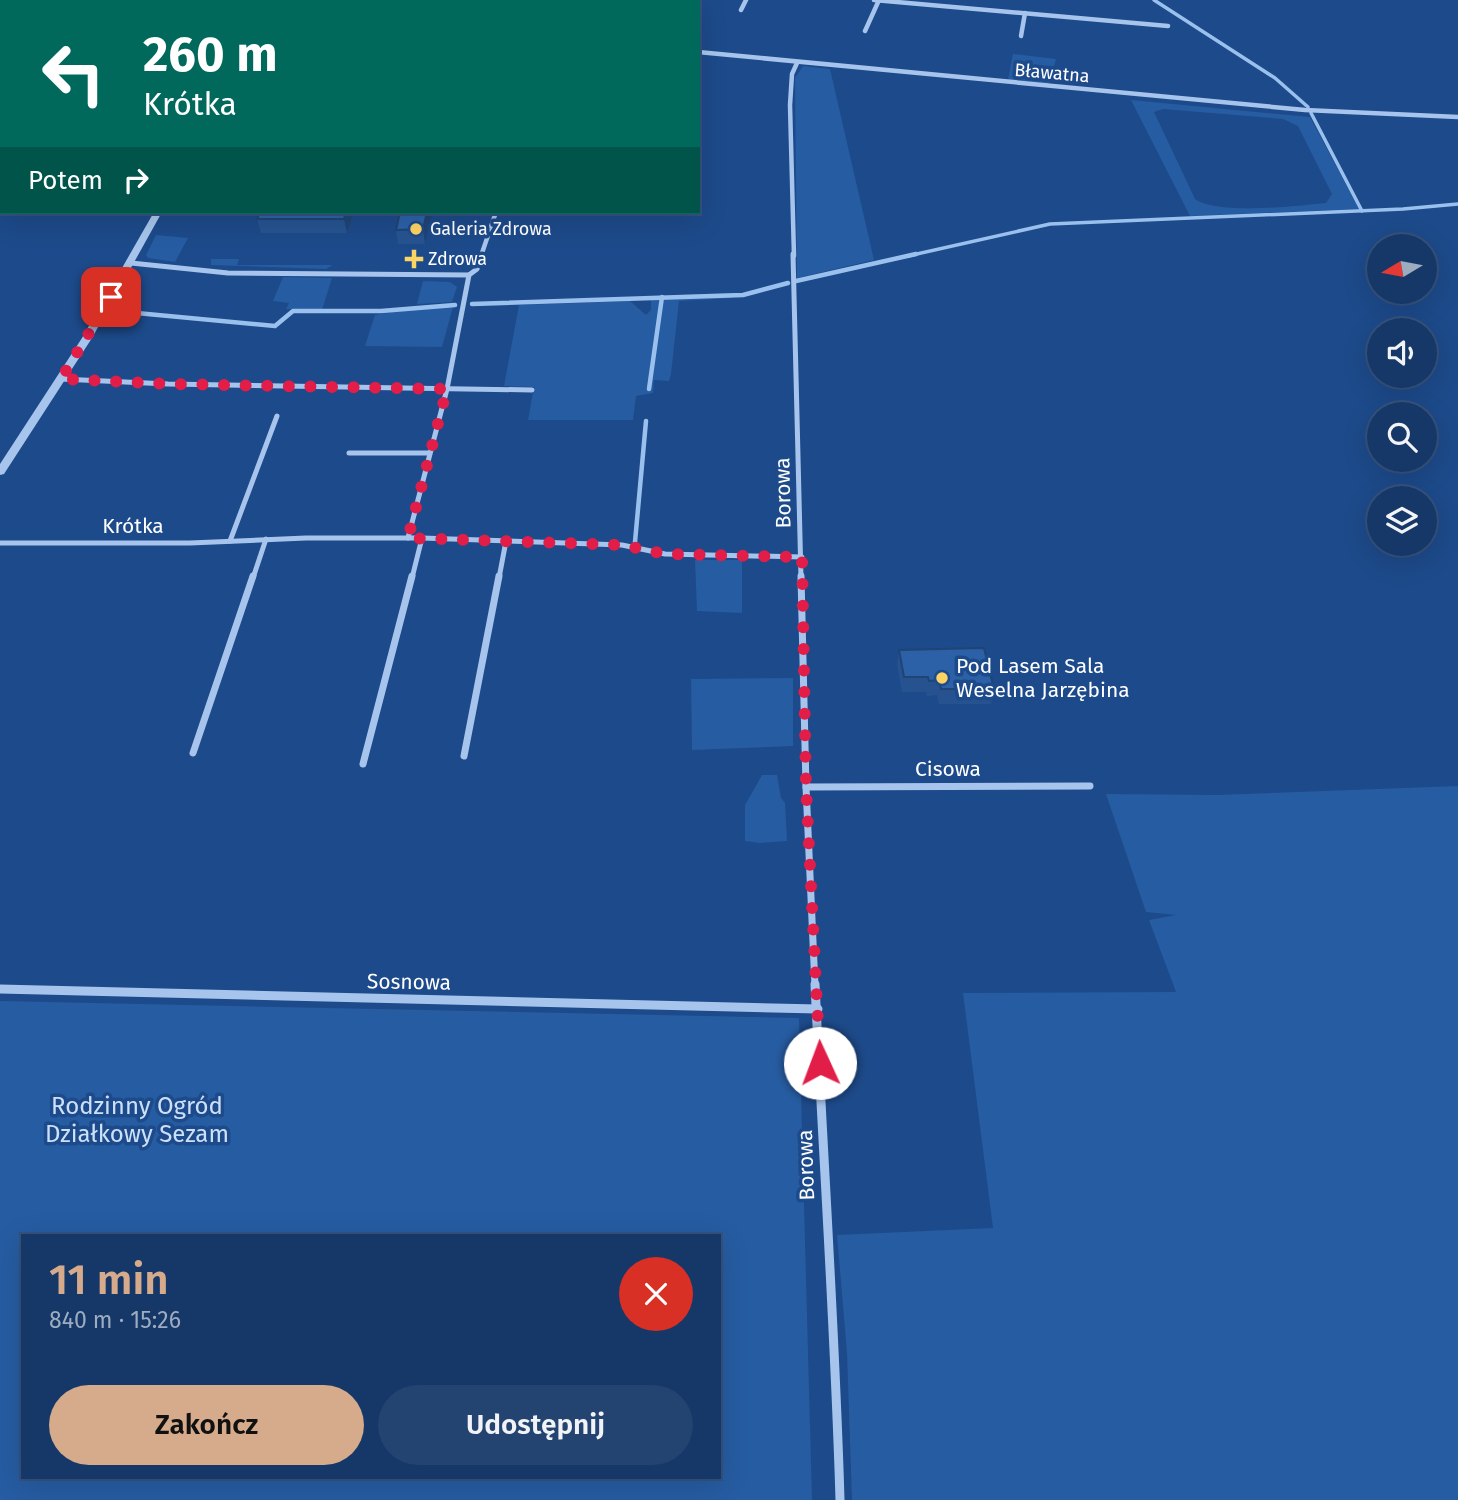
<!DOCTYPE html>
<html lang="pl">
<head>
<meta charset="utf-8">
<style>
	body { margin:0; font-family:"Fira Sans",sans-serif; background:#234371; color:#f1f3f6; height:100vh; display:flex; flex-direction:column; font-size:26px; white-space:nowrap }
	* { box-sizing:border-box; margin:0 }
	p { font-size:23px; color:#9eacc0 }
	.icon { flex:none; width:38px; height:38px; fill:none; stroke:currentColor; stroke-width:2; stroke-linecap:round; stroke-linejoin:round }
	.map { position:relative; flex:1; overflow:hidden }
	.sheet { position:absolute; left:21px; top:1234px; width:700px; height:245px; display:flex; flex-direction:column; background:#163868; border-radius:0px; box-shadow:0 7px 28px #0002,0 0 0 2px #35527c }
	.sheet>* { flex:none }
	.guide { position:absolute; left:0px; top:0px; width:700px; height:214px; box-shadow:0 7px 28px #0002,0 0 0 2px #35527c; background:#00695c; color:#fff; overflow:hidden }
	.needle { width:46px; rotate:260deg }
	.fabs { position:absolute; left:1367px; top:234px; display:grid; gap:14px }
	.fabs a { display:grid; place-items:center; width:70px; height:70px; border-radius:50%; background:#163868; box-shadow:0 7px 28px #0002,0 0 0 2px #35527c; font-size:35px }
	.pin { position:absolute; display:grid; place-items:center; width:60px; height:60px; color:#fff; margin:-30px; border-radius:14px; box-shadow:0 4px 10px #0006 }
	.me { position:absolute; width:77px; margin:-38px; rotate:358deg; stroke-linejoin:round; filter:drop-shadow(0 0 5px #0008) }
	.turn { display:flex; align-items:center; gap:24px; height:147px; padding:0 28px; font-size:32px }
	.turn .icon { width:91px; height:91px; stroke-width:2.5 }
	.turn b { display:block; font-size:49px; line-height:60px }
	.then { display:flex; align-items:center; height:66px; padding:0 28px; background:#0003; gap:14px; font-size:26px }
	.round { display:grid; place-items:center; flex:none; width:74px; height:74px; border-radius:37px; background:#234371 }
	.overview { display:flex; align-items:center; justify-content:space-between; height:119px; padding:0 28px }
	h1 { font-size:42px; font-weight:600; line-height:52px; color:#d6ab8b }
	.button { display:flex; gap:14px; margin-top:auto; padding:14px 28px }
	.button a { flex:1; height:80px; border-radius:42px; background:#d6ab8b; color:#111; font-size:28px; font-weight:600; line-height:80px; text-align:center }
	.button a+a { background:#234371; color:#f1f3f6 }
	.map>svg:first-child { display:block }
	.green { fill:#265ca2; fill-rule:evenodd }
	.lines { fill:none; stroke-linecap:round; stroke-linejoin:round }
	.stream-far1 { stroke:#9ac0ee; stroke-width:3.5 }
	.stream { stroke:#9ac0ee; stroke-width:4.5 }
	.minor-far3 { stroke:#a7c5ec; stroke-width:4.5 }
	.minor-far2 { stroke:#a7c5ec; stroke-width:5 }
	.minor-far1 { stroke:#a7c5ec; stroke-width:7 }
	.minor { stroke:#a7c5ec; stroke-width:9 }
	.tertiary { fill:#a7c5ec; fill-rule:evenodd }
	.wall { fill:#265390 }
	.shaded-wall { fill:#1f4475 }
	.building { fill:#2c61a7; stroke:#1f4475; stroke-width:2 }
	.route { stroke:#e11d48; stroke-width:12; stroke-dasharray:0 21.6 }
	.poi-dot { fill:#fcd365; stroke:#1d4a8a; stroke-width:2.5 }
	.labels { text-anchor:middle; dominant-baseline:central; stroke-width:7; stroke-linejoin:round; paint-order:stroke }
	.far-street-label { font-size:18px; fill:#fff; stroke:#1d4a8a }
	.far-poi-label { font-size:18px; fill:#fff; stroke:#1d4a8a; text-anchor:start }
	.street-label { font-size:21px; fill:#fff; stroke:#1d4a8a }
	.poi-label { font-size:21px; fill:#fff; stroke:#1d4a8a; text-anchor:start }
	.near-park-label { font-size:24px; fill:#cce0f9; stroke:#1d4a8a }
</style>
</head>
<body>
<div class="map">
<svg width="1458" height="1500" viewBox="0 0 1458 1500">
	<rect width="100%" height="100%" fill="#1d4a8a"/>
	<g class="green">
		<polygon points="1013,54 1056,59 1049,84 1008,80"/>
		<polygon points="803,66 830,69 874,260 797,278 795,78"/>
		<path d="M1131,100L1310,117L1359,209L1190,216ZM1163,109L1283,119L1298,126L1332,194L1326,203C1296,206 1218,215 1195,199L1154,112Z"/>
		<polygon points="156,235 188,238 175,262 148,258 146,255"/>
		<polygon points="211,259 239,259 237,265 333,265 326,269 211,265"/>
		<polygon points="283,277 332,278 322,310 286,309 289,303 273,301"/>
		<polygon points="423,281 450,282 457,287 452,302 417,304"/>
		<polygon points="731,293 733,298 679,301 671,374 669,381 654,380 653,393 636,396 633,420 528,420 534,387 504,386 519,305 630,301 646,315 651,310 651,296"/>
		<polygon points="453,307 442,347 365,346 375,315 415,308"/>
		<polygon points="695,560 742,560 742,613 697,611"/>
		<polygon points="793,678 793,746 692,750 691,679"/>
		<polygon points="762,775 777,775 781,798 785,803 787,841 760,843 745,841 745,805"/>
		<polygon points="1458,786 1458,1500 852,1500 847,1353 837,1235 993,1228 963,993 1176,992 1149,920 1176,915 1146,912 1106,794 1217,795"/>
		<path d="M0,1001L799,1018L812,1500H0ZM23,1236H719V1477H23Z"/>
	</g>
	<g class="lines">
		<g class="stream-far1">
			<polyline points="1154,0 1275,78 1308,107"/>
			<polyline points="1311,113 1362,211"/>
			<polyline points="908,256 1050,224 1403,209 1458,204"/>
		</g>
		<g class="stream">
			<polyline points="796,281 916,254"/>
			<polyline points="472,304 743,295 788,283"/>
			<polyline points="126,312 275,326 293,311 381,311 455,305"/>
			<polyline points="649,389 662,297"/>
			<polyline points="635,542 646,421"/>
		</g>
		<g class="minor-far3">
			<polyline points="138,0 220,2"/>
			<polyline points="874,0 1168,26"/>
			<polyline points="741,10 746,0"/>
			<polyline points="865,31 879,0"/>
			<polyline points="1021,36 1025,13"/>
			<polyline points="698,52 1305,110 1458,117"/>
			<polyline points="481,256 496,212"/>
			<polyline points="794,256 790,105 792,74 797,63"/>
		</g>
		<g class="minor-far2">
			<polyline points="793,254 801,578"/>
			<polyline points="131,263 228,273 469,275"/>
			<polyline points="61,379 168,384 532,390"/>
			<polyline points="349,453 428,453"/>
			<polyline points="408,538 447,389 469,275 477,269 482,254"/>
			<polyline points="230,541 277,416"/>
			<polyline points="0,543 190,543 306,538 422,538 622,545 665,554 802,557"/>
			<polyline points="253,578 266,539"/>
			<polyline points="412,578 422,538"/>
			<polyline points="499,578 506,541"/>
		</g>
		<g class="minor-far1">
			<polyline points="801,576 806,787 815,986"/>
			<polyline points="193,753 253,576"/>
			<polyline points="464,756 499,576"/>
			<polyline points="363,764 412,576"/>
			<polyline points="806,787 1090,786"/>
		</g>
		<g class="minor">
			<path d="M815,984C823,1156 835,1328 840,1500"/>
			<polyline points="0,989 818,1009"/>
		</g>
		<g class="tertiary">
			<polygon points="298,0 297,2 290,2 291,0"/>
			<polygon points="154,212 162,212 92,338 4,474 0,475 0,464 82,338"/>
		</g>
	</g>
	<g class="wall">
		<polygon points="354,212 347,233 261,233 257,219"/>
		<polygon points="400,212 432,212 425,244 398,244 396,230"/>
		<polygon points="899,650 994,689 991,704 939,704 937,695 927,696 926,692 902,692 897,665"/>
	</g>
	<g class="shaded-wall">
		<polygon points="346,212 354,212 347,233 344,219"/>
		<polygon points="427,212 432,212 432,214 425,244 423,229"/>
	</g>
	<g class="building">
		<polygon points="260,212 346,212 344,219 257,219"/>
		<polygon points="400,212 427,212 423,229 396,230"/>
		<polygon points="984,648 994,689 941,689 939,680 929,681 928,677 904,677 899,650"/>
	</g>
	<g class="lines">
		<polyline class="route" points="111,297 61,379 168,384 447,389 408,538 622,545 665,554 802,557 806,787 820,1063"/>
	</g>
	<g class="poi-dot">
		<circle cx="416" cy="229" r="7"/>
		<path d="M410.5 248.5h7v7h7v7h-7v7h-7v-7h-7v-7h7z"/>
		<circle cx="942" cy="678" r="7"/>
	</g>
	<g class="labels">
		<g class="far-street-label">
			<text transform="translate(1052 73) rotate(5)">Bławatna</text>
		</g>
		<g class="far-poi-label">
			<text x="430" y="229">Galeria Zdrowa</text>
			<text x="428" y="259">Zdrowa</text>
		</g>
		<g class="street-label">
			<text transform="translate(783 493) rotate(-91)">Borowa</text>
			<text x="133" y="526">Krótka</text>
			<text x="948" y="769">Cisowa</text>
			<text transform="translate(409 982) rotate(1)">Sosnowa</text>
			<text transform="translate(806 1165) rotate(-92)">Borowa</text>
		</g>
		<g class="poi-label">
			<text x="956" y="666">Pod Lasem Sala<tspan x="956" dy="24">Weselna Jarzębina</tspan></text>
		</g>
		<g class="near-park-label">
			<text x="137" y="1106">Rodzinny Ogród<tspan x="137" dy="28">Działkowy Sezam</tspan></text>
		</g>
	</g>
</svg>
<div class="fabs">
<a><svg class="needle" viewBox="-14 -14 28 28"><path d="M0-13l5 13h-10z" fill="#e53935"/><path d="M0 13l5-13h-10z" fill="#9eacc0"/></svg></a>
<a><svg class="icon" aria-label="sound" viewBox="0 0 24 24"><path d="M4 9h4l5-4v14l-5-4H4zM17 9q2 3 0 6"/></svg></a>
<a><svg class="icon" aria-label="search" viewBox="0 0 24 24"><circle cx="10" cy="10" r="6"/><path d="M15 15l6 6"/></svg></a>
<a><svg class="icon" aria-label="layers" viewBox="0 0 24 24"><path d="M12 4l9 5-9 5-9-5zM3 14l9 5 9-5"/></svg></a>
</div>
<div class="pin" style="left:111px;top:297px;background:#d93025"><svg class="icon" aria-label="arrive" viewBox="0 0 24 24"><path d="M6 21V4h12l-3 4 3 4H6"/></svg></div>
<svg class="me" style="left:820px;top:1063px" viewBox="-20 -20 40 40"><circle r="19" fill="#fff"/><path d="M0-13L10 11 0 6-10 11z" fill="#e11d48"/></svg>
<div class="guide">
<div class="turn"><svg class="icon" aria-label="left" viewBox="0 0 24 24"><path d="M17 20v-9H6M10 6l-5 5 5 5"/></svg><div><b>260 m</b>Krótka</div></div>
<div class="then">Potem<svg class="icon" aria-label="right" viewBox="0 0 24 24"><path d="M7 20v-9h11M14 6l5 5-5 5"/></svg></div>
</div>
<section class="sheet">
<div class="overview"><div><h1>11 min</h1><p>840 m · 15:26</p></div><a class="round" style="background:#d93025;color:#fff"><svg class="icon" aria-label="close" viewBox="0 0 24 24"><path d="M6 6l12 12M18 6L6 18"/></svg></a></div>
<div class="button"><a>Zakończ</a><a>Udostępnij</a></div>
</section>
</div>
</body>
</html>
